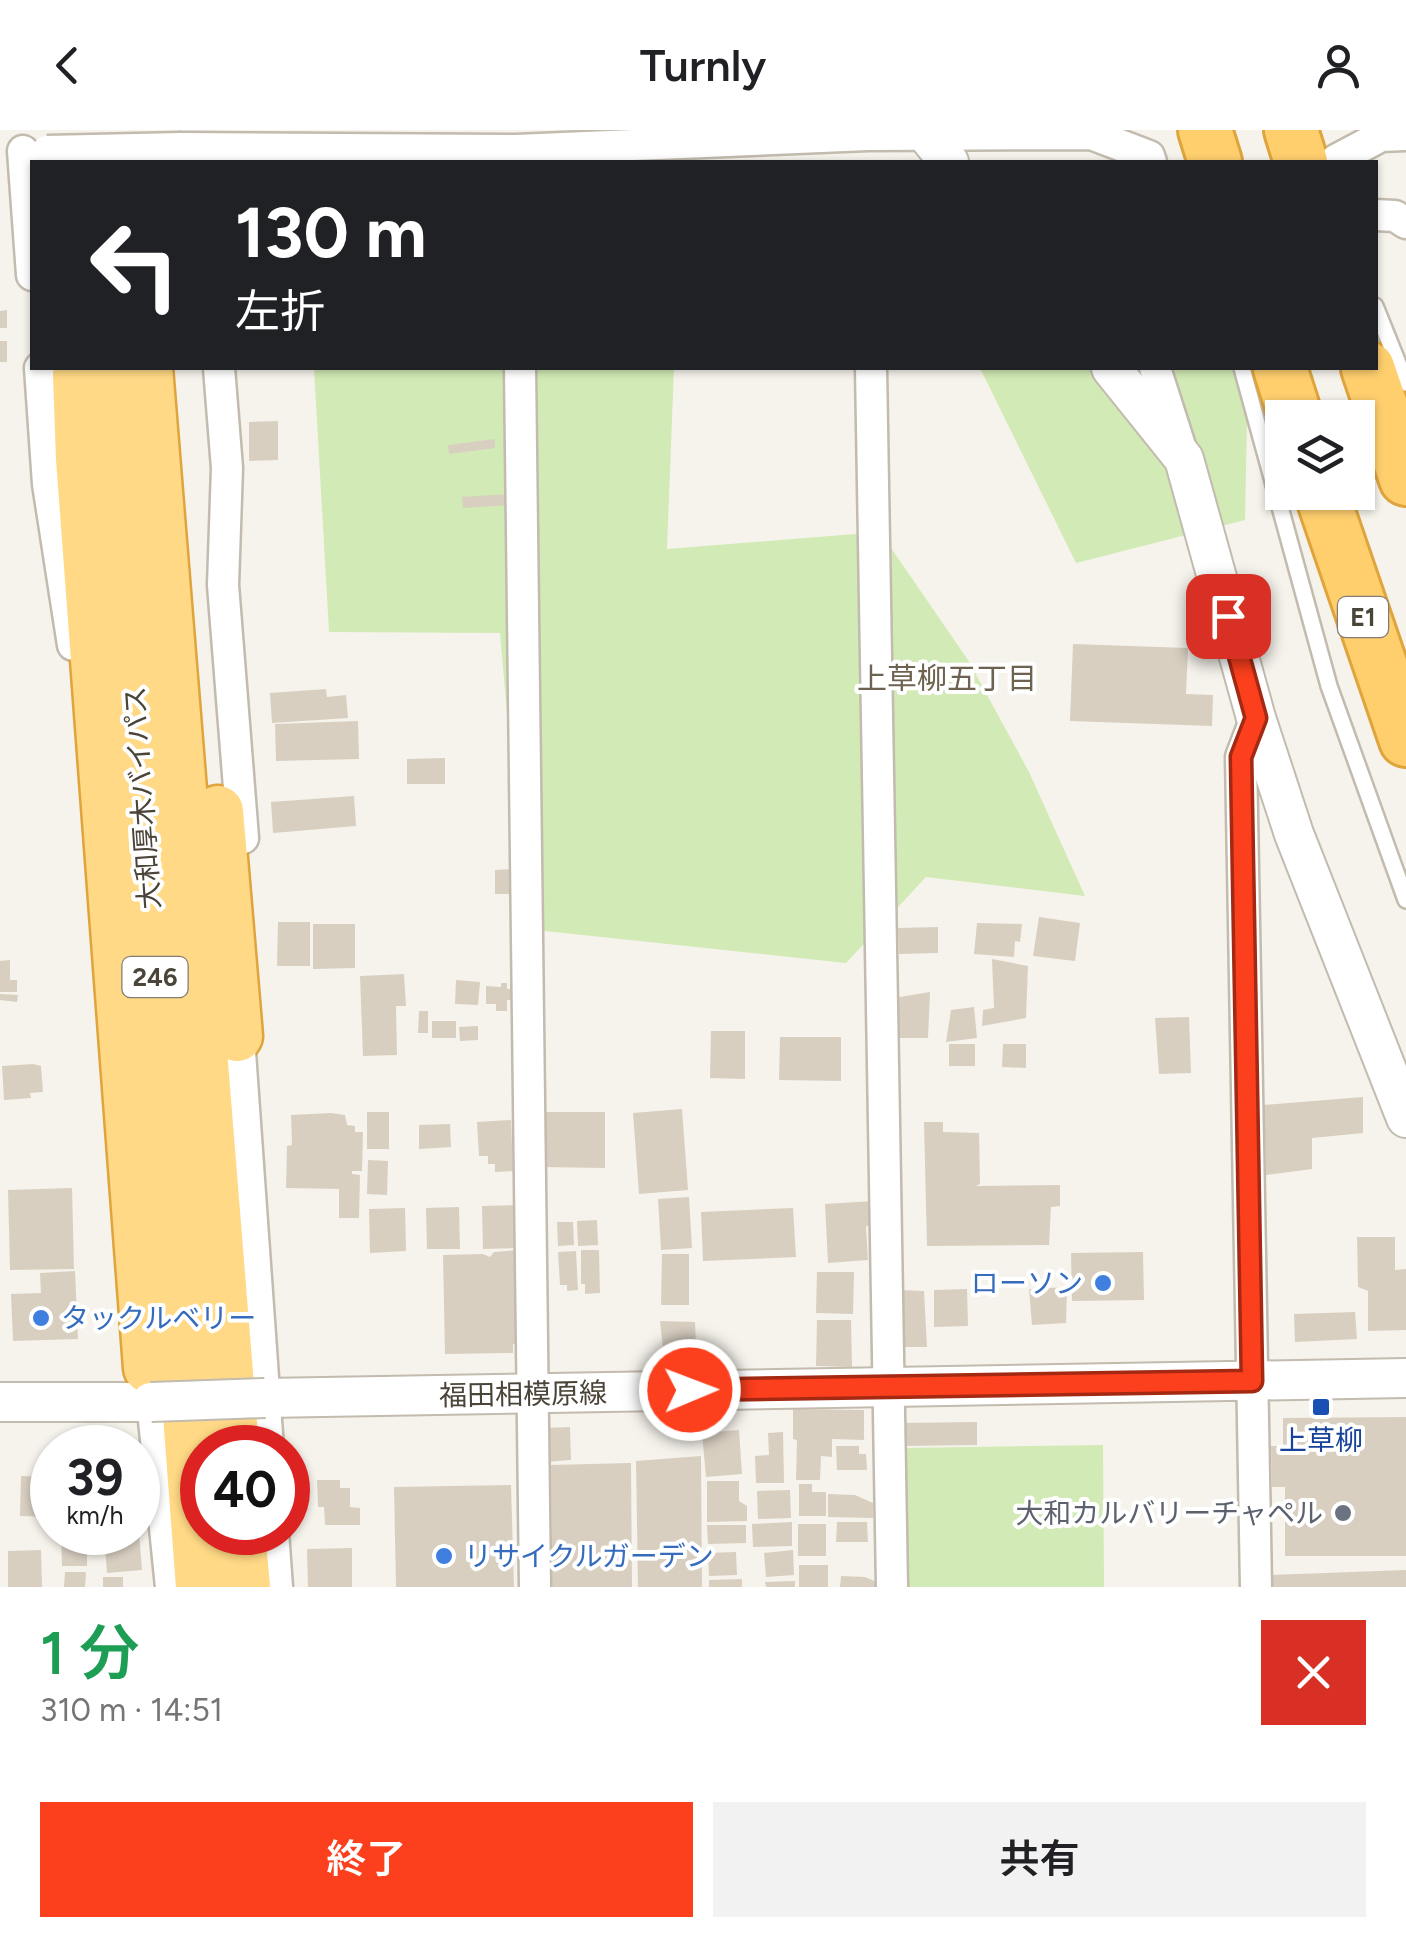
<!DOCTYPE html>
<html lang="ja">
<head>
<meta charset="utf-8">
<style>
	body { margin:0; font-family:Figtree,"Noto Sans JP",sans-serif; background:#f2f2f2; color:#202124; height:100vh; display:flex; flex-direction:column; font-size:38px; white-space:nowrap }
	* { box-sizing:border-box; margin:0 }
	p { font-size:32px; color:#757577 }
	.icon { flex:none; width:55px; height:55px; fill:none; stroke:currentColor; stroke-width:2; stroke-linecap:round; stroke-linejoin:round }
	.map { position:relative; height:1457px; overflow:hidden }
	.drawer { display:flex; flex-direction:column; background:#fff; flex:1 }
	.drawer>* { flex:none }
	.hud { position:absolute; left:30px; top:30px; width:1348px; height:210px; border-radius:0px; box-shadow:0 2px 8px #0004; background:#202124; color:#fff; overflow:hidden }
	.fabs { position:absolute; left:1265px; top:270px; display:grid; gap:20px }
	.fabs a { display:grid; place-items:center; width:110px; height:110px; border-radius:0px; background:#fff; box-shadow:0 2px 8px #0004; font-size:50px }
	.speed { position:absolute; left:30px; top:1295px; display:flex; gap:20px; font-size:50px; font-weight:700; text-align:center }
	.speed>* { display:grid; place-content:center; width:130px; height:130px; border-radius:50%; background:#fff; box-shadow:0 2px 8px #0004; line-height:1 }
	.speed small { font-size:25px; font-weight:400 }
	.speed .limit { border:15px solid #d22; background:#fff; color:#111 }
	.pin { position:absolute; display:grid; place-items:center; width:85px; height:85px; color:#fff; margin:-42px; border-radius:20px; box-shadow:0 5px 15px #0006 }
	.me { position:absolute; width:110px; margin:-55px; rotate:89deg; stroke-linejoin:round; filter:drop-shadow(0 0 8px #0008) }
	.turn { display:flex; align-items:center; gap:35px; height:210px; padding:0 40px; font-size:45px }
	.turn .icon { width:130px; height:130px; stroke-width:2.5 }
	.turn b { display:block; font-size:70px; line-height:85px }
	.round { display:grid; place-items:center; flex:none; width:105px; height:105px; border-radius:0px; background:#f2f2f2 }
	.headline { display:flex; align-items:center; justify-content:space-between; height:170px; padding:0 40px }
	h1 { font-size:60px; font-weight:600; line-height:75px; color:#1e9e55 }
	.primary-button { display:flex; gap:20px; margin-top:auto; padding:20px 40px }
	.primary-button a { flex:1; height:115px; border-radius:0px; background:#fc3f1d; color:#fff; font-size:40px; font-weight:600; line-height:115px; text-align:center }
	.primary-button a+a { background:#f2f2f2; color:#202124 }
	header { display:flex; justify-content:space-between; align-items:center; height:130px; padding:0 40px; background:#fff; font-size:45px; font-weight:600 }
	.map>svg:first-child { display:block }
	.green { fill:#d2eab5 }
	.building { fill:#d8cfc1 }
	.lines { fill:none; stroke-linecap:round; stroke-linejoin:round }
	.service-casing { stroke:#c2bbae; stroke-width:20 }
	.minor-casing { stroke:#c2bbae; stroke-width:35 }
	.tertiary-casing { stroke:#c2bbae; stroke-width:42 }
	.trunk-casing { stroke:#e0a43c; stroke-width:55 }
	.motorway-casing { stroke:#e0a43c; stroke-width:58 }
	.service { stroke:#fff; stroke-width:15 }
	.minor { stroke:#fff; stroke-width:30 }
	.tertiary { stroke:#fff; stroke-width:38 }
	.trunk { stroke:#ffd985; stroke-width:50 }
	.motorway { stroke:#ffcf6e; stroke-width:52 }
	.minor-bridge-casing { stroke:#c2bbae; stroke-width:35; stroke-linecap:butt }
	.tertiary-bridge-casing { stroke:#c2bbae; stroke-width:42; stroke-linecap:butt }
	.minor-bridge { stroke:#fff; stroke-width:30 }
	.tertiary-bridge { stroke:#fff; stroke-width:38 }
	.route-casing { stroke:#a42913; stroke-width:25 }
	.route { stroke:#fc3f1d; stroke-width:18 }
	.shop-dot { fill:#3f7fe0; stroke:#fff; stroke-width:4 }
	.transit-dot { fill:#1a4fb4; stroke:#fff; stroke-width:4 }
	.worship-dot { fill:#6b7280; stroke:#fff; stroke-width:4 }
	.labels { text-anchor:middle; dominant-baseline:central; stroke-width:8; stroke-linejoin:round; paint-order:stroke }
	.shield { fill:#fff; stroke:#817c74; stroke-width:2.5 }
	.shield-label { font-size:25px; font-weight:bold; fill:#4b4439 }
	.street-label { font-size:28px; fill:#4b4439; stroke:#fff }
	.shop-label { font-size:28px; fill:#366cbe; stroke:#fff; text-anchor:start }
	.transit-label { font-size:28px; fill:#164399; stroke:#fff }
	.worship-label { font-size:28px; fill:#5b616d; stroke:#fff; text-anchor:end }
	.neighbourhood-label { font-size:30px; fill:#6e6250; stroke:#fff }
</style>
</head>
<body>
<header><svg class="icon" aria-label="back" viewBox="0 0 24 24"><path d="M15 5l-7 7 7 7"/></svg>Turnly<svg class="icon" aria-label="person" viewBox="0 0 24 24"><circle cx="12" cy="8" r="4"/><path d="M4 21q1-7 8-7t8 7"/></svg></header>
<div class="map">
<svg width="1406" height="1457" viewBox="0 0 1406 1457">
	<rect width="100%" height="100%" fill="#f6f3ec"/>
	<g class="green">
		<polygon points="314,238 674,238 667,419 880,402 968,530 1029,642 1085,766 926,747 846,833 526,799 500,503 329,502"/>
		<polygon points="980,238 1245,238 1248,242 1245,390 1076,433"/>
		<polygon points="1103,1315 1104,1457 905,1457 903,1318"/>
	</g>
	<g class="building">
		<polygon points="7,180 7,198 0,198 0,181"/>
		<rect x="0" y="211" width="7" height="21"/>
		<polygon points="278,291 278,330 249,331 249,292"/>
		<polygon points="495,309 495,318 449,324 448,315"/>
		<polygon points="510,364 510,375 463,378 462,367"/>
		<polygon points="1073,514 1188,518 1186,564 1213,565 1212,596 1070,591"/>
		<polygon points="326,559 327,567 346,565 348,588 272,593 270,563"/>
		<polygon points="358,591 359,629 276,631 275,594"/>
		<polygon points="445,628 445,654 407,654 407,629"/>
		<polygon points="354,666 356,696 273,703 271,672"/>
		<polygon points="515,739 515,764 495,764 495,740"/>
		<polygon points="1039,787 1080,793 1075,831 1033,826"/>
		<polygon points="278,792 310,792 310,836 277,836"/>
		<polygon points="977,793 1022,794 1020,812 1015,811 1014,827 974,824"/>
		<polygon points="313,794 355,794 355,838 313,839"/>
		<polygon points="938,797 938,823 899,824 898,798"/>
		<polygon points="992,829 1028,836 1026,888 982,896 983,880 994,878"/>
		<polygon points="10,830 10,850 17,850 17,862 0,862 0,831"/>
		<polygon points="404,844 406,876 396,876 397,925 363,926 360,846"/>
		<polygon points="456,850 480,852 478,875 455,874"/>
		<polygon points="501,853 507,853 507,859 513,859 513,870 507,870 507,881 496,881 496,874 486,874 486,856 501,857"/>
		<polygon points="930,862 928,908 893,908 894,868"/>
		<polygon points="0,864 18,865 17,872 0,870"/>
		<polygon points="974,877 977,908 946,912 951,880"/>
		<polygon points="419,881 428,881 428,903 418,903"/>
		<polygon points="1189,887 1191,943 1159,944 1155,888"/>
		<rect x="432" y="891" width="24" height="17"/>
		<polygon points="478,896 478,910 460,911 459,897"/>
		<polygon points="711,901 745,901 745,949 710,948"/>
		<polygon points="780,907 841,907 841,951 779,950"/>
		<rect x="949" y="914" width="26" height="22"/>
		<polygon points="1003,914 1026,914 1026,938 1002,937"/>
		<polygon points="33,934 41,936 43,962 30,963 31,968 4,970 2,936"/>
		<polygon points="1363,967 1363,1003 1312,1008 1312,1039 1266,1045 1264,975"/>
		<polygon points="682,979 688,1060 639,1064 633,983"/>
		<rect x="367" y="982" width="22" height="37"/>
		<polygon points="541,982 605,982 605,1038 541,1037"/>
		<polygon points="331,983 345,985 347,995 355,996 355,1002 363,1002 362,1041 352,1041 352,1044 360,1045 359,1088 339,1088 339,1059 286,1058 287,1016 292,1015 291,985"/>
		<polygon points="511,990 513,1041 495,1042 495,1034 488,1034 488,1026 479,1026 477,992"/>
		<polygon points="924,992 943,992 943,1002 979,1003 980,1054 976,1056 1060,1055 1060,1076 1051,1077 1049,1115 927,1116"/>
		<polygon points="450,994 451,1017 419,1019 419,995"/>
		<polygon points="368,1030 388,1031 387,1065 367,1064"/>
		<polygon points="72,1058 74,1139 10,1140 8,1060"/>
		<polygon points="689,1067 692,1118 661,1120 658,1069"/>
		<polygon points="873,1071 875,1096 866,1096 868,1130 828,1133 825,1074"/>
		<polygon points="516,1075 517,1118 483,1119 482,1076"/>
		<polygon points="459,1077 460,1119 427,1119 426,1078"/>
		<polygon points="405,1078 406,1121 370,1123 369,1079"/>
		<polygon points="793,1078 796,1127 703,1131 701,1082"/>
		<polygon points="597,1090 598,1115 578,1116 577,1091"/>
		<polygon points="557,1092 573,1092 574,1115 558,1116"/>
		<polygon points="1357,1107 1395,1107 1395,1140 1406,1139 1406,1200 1368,1201 1368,1161 1358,1157"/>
		<polygon points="518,1120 527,1213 513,1214 513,1223 445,1224 443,1125 483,1124 490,1127 494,1122"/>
		<polygon points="581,1120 599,1120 600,1163 585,1164 585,1154 581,1154"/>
		<polygon points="576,1121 578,1160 567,1161 567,1155 560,1155 558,1122"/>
		<polygon points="1143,1122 1144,1170 1072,1171 1071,1123"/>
		<polygon points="662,1124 689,1124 689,1175 661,1175"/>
		<polygon points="75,1141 78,1209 13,1211 11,1164 41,1163 40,1143"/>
		<polygon points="817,1142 854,1142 853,1184 816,1183"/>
		<polygon points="1067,1157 1066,1193 1032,1195 1029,1159"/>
		<polygon points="967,1159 968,1196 934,1197 934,1160"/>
		<polygon points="898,1160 924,1161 927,1217 898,1217"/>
		<polygon points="1355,1182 1357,1209 1295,1212 1294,1184"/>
		<polygon points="817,1190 851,1190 852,1237 816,1236"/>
		<polygon points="660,1191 695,1192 696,1216 663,1218"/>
		<polygon points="793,1279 864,1280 864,1310 832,1309 832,1327 821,1326 820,1350 796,1350 797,1310 793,1309"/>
		<polygon points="1406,1287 1406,1426 1285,1426 1285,1357 1272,1357 1271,1316 1283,1316 1283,1288"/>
		<polygon points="977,1292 977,1315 899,1316 899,1293"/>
		<polygon points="570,1297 571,1330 545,1332 544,1298"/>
		<polygon points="739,1300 742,1344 706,1347 702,1303"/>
		<polygon points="783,1302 784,1353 756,1353 755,1326 769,1325 768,1303"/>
		<polygon points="836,1316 859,1316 859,1324 866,1324 867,1340 837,1340"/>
		<polygon points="701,1326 702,1457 638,1457 636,1331"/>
		<polygon points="631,1333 632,1457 552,1457 551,1335"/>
		<polygon points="21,1346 52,1347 52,1387 20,1386"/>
		<polygon points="317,1350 340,1350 340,1358 350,1358 350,1377 360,1378 360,1395 325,1395 324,1377 318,1377"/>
		<polygon points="707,1351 739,1351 739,1371 747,1376 747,1391 707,1392"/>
		<polygon points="799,1354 812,1354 812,1362 826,1362 826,1386 799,1386"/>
		<polygon points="511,1355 514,1457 396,1457 394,1357"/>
		<polygon points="790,1360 791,1388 758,1389 757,1361"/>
		<polygon points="828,1364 855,1365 873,1373 873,1388 828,1387"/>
		<polygon points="792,1392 792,1416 753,1417 752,1394"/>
		<polygon points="837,1392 867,1392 868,1412 836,1412"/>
		<rect x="798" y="1394" width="28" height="32"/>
		<polygon points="707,1395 746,1395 746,1413 708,1414"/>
		<polygon points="61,1402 87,1402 87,1436 62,1436"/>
		<polygon points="104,1402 139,1402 142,1440 107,1443"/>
		<polygon points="352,1418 352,1457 308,1457 307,1419"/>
		<polygon points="41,1420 42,1457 8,1457 8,1421"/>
		<polygon points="793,1420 794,1445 766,1447 764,1423"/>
		<polygon points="736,1422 737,1445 709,1446 708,1423"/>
		<rect x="799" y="1435" width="29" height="22"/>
		<polygon points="1406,1440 1406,1457 1268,1457 1268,1445"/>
		<polygon points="65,1442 86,1442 85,1457 64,1457"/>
		<polygon points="841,1446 865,1447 879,1453 878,1457 840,1457"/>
		<rect x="103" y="1447" width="20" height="10"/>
		<polygon points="742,1449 742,1457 709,1457 709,1450"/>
		<polygon points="795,1451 795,1457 766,1457 765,1452"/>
	</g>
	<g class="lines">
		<g class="service-casing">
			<g id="service">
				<polyline points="1375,176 1406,253"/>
				<polyline points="1242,238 1329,556 1406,770"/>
			</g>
		</g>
		<g class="minor-casing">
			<g id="minor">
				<polyline points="181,18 516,20 868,5 1091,4 1149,26 1151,32"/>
				<polyline points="23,21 32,145"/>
				<polyline points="1337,32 1336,30 1381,6 1406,5"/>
				<polyline points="1375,85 1395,86 1406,93"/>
				<polyline points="40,238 48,354 73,515"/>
				<polyline points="219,238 227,338 223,455 243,708"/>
				<polyline points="520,238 535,1457"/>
				<polyline points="871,238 892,1457"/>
				<polyline points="1155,238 1180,316"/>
				<polyline points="1256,588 1241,627 1256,1457"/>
				<polyline points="238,894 268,1318"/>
				<polyline points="150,1251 171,1457"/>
				<polyline points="273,1402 277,1457"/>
			</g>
		</g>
		<g class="tertiary-casing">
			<g id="tertiary">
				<polyline points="923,0 949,32"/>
				<polyline points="1111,238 1184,329 1256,588 1294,704 1406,988"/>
				<polyline points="265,1268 1406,1248"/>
				<polyline points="0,1272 151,1272"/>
			</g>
		</g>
		<g class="trunk-casing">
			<g id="trunk">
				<polyline points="109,238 201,1457"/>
				<polyline points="147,238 234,1318"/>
				<polyline points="78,245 81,329 149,1238"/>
				<polyline points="218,681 237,906"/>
				<polyline points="240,1402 245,1457"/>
			</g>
		</g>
		<g class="motorway-casing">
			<g id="motorway">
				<polyline points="1205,0 1215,32"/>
				<polyline points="1291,0 1301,32"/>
				<polyline points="1280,238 1296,288"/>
				<polyline points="1368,238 1406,349"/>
				<polyline points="1321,362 1406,610"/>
			</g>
		</g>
		<use href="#service" class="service"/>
		<use href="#minor" class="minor"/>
		<use href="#tertiary" class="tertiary"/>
		<use href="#trunk" class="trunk"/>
		<use href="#motorway" class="motorway"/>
		<g class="minor-bridge-casing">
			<polyline id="minor-bridge" points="47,21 181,18"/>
		</g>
		<g class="tertiary-bridge-casing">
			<polyline id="tertiary-bridge" points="151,1272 265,1268"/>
		</g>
		<use href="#minor-bridge" class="minor-bridge"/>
		<use href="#tertiary-bridge" class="tertiary-bridge"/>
	</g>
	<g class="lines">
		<g class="route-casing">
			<polyline id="route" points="690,1260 1252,1251 1241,627 1256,588 1228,486"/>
		</g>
		<use href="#route" class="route"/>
	</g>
	<g class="shop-dot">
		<circle cx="1103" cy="1153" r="10"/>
		<circle cx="41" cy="1188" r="10"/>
		<circle cx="444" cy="1426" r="10"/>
	</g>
	<rect class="transit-dot" x="1311" y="1267" width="20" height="20" rx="5"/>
	<circle class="worship-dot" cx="1343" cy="1383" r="10"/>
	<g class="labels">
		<g class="shield">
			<rect x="1338" y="467" width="50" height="40" rx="8"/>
			<rect x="122.5" y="827" width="65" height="40" rx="8"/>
		</g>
		<g class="shield-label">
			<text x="1363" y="487">E1</text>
			<text x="155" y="847">246</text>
		</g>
		<g class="street-label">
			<text transform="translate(142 668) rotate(-94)">大和厚木バイパス</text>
			<text transform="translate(523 1264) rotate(-1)">福田相模原線</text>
		</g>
		<g class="shop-label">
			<text x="1083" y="1153" text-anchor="end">ローソン</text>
			<text x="61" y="1188">タックルベリー</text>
			<text x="464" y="1426">リサイクルガーデン</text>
		</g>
		<g class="transit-label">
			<text x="1321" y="1310">上草柳</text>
		</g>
		<g class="worship-label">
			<text x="1323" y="1383">大和カルバリーチャペル</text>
		</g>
		<g class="neighbourhood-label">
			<text x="947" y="548">上草柳五丁目</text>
		</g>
	</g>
</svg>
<div class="fabs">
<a><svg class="icon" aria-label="layers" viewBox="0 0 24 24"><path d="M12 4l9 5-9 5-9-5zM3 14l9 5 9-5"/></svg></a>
</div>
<div class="speed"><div>39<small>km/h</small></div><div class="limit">40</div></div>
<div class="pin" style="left:1228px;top:486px;background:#d93025"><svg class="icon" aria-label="arrive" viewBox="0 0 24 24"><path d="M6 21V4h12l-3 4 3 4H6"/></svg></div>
<svg class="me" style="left:690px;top:1260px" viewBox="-20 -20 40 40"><circle r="17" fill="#fc3f1d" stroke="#fff" stroke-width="3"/><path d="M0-11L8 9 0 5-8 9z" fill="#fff"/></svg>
<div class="hud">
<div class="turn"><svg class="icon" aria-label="left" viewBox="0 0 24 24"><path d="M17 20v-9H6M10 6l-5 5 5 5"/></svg><div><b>130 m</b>左折</div></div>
</div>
</div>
<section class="drawer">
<div class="headline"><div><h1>1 分</h1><p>310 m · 14:51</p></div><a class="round" style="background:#d93025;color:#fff"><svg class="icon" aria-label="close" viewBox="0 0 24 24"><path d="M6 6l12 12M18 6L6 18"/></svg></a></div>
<div class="primary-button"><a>終了</a><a>共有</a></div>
</section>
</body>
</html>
